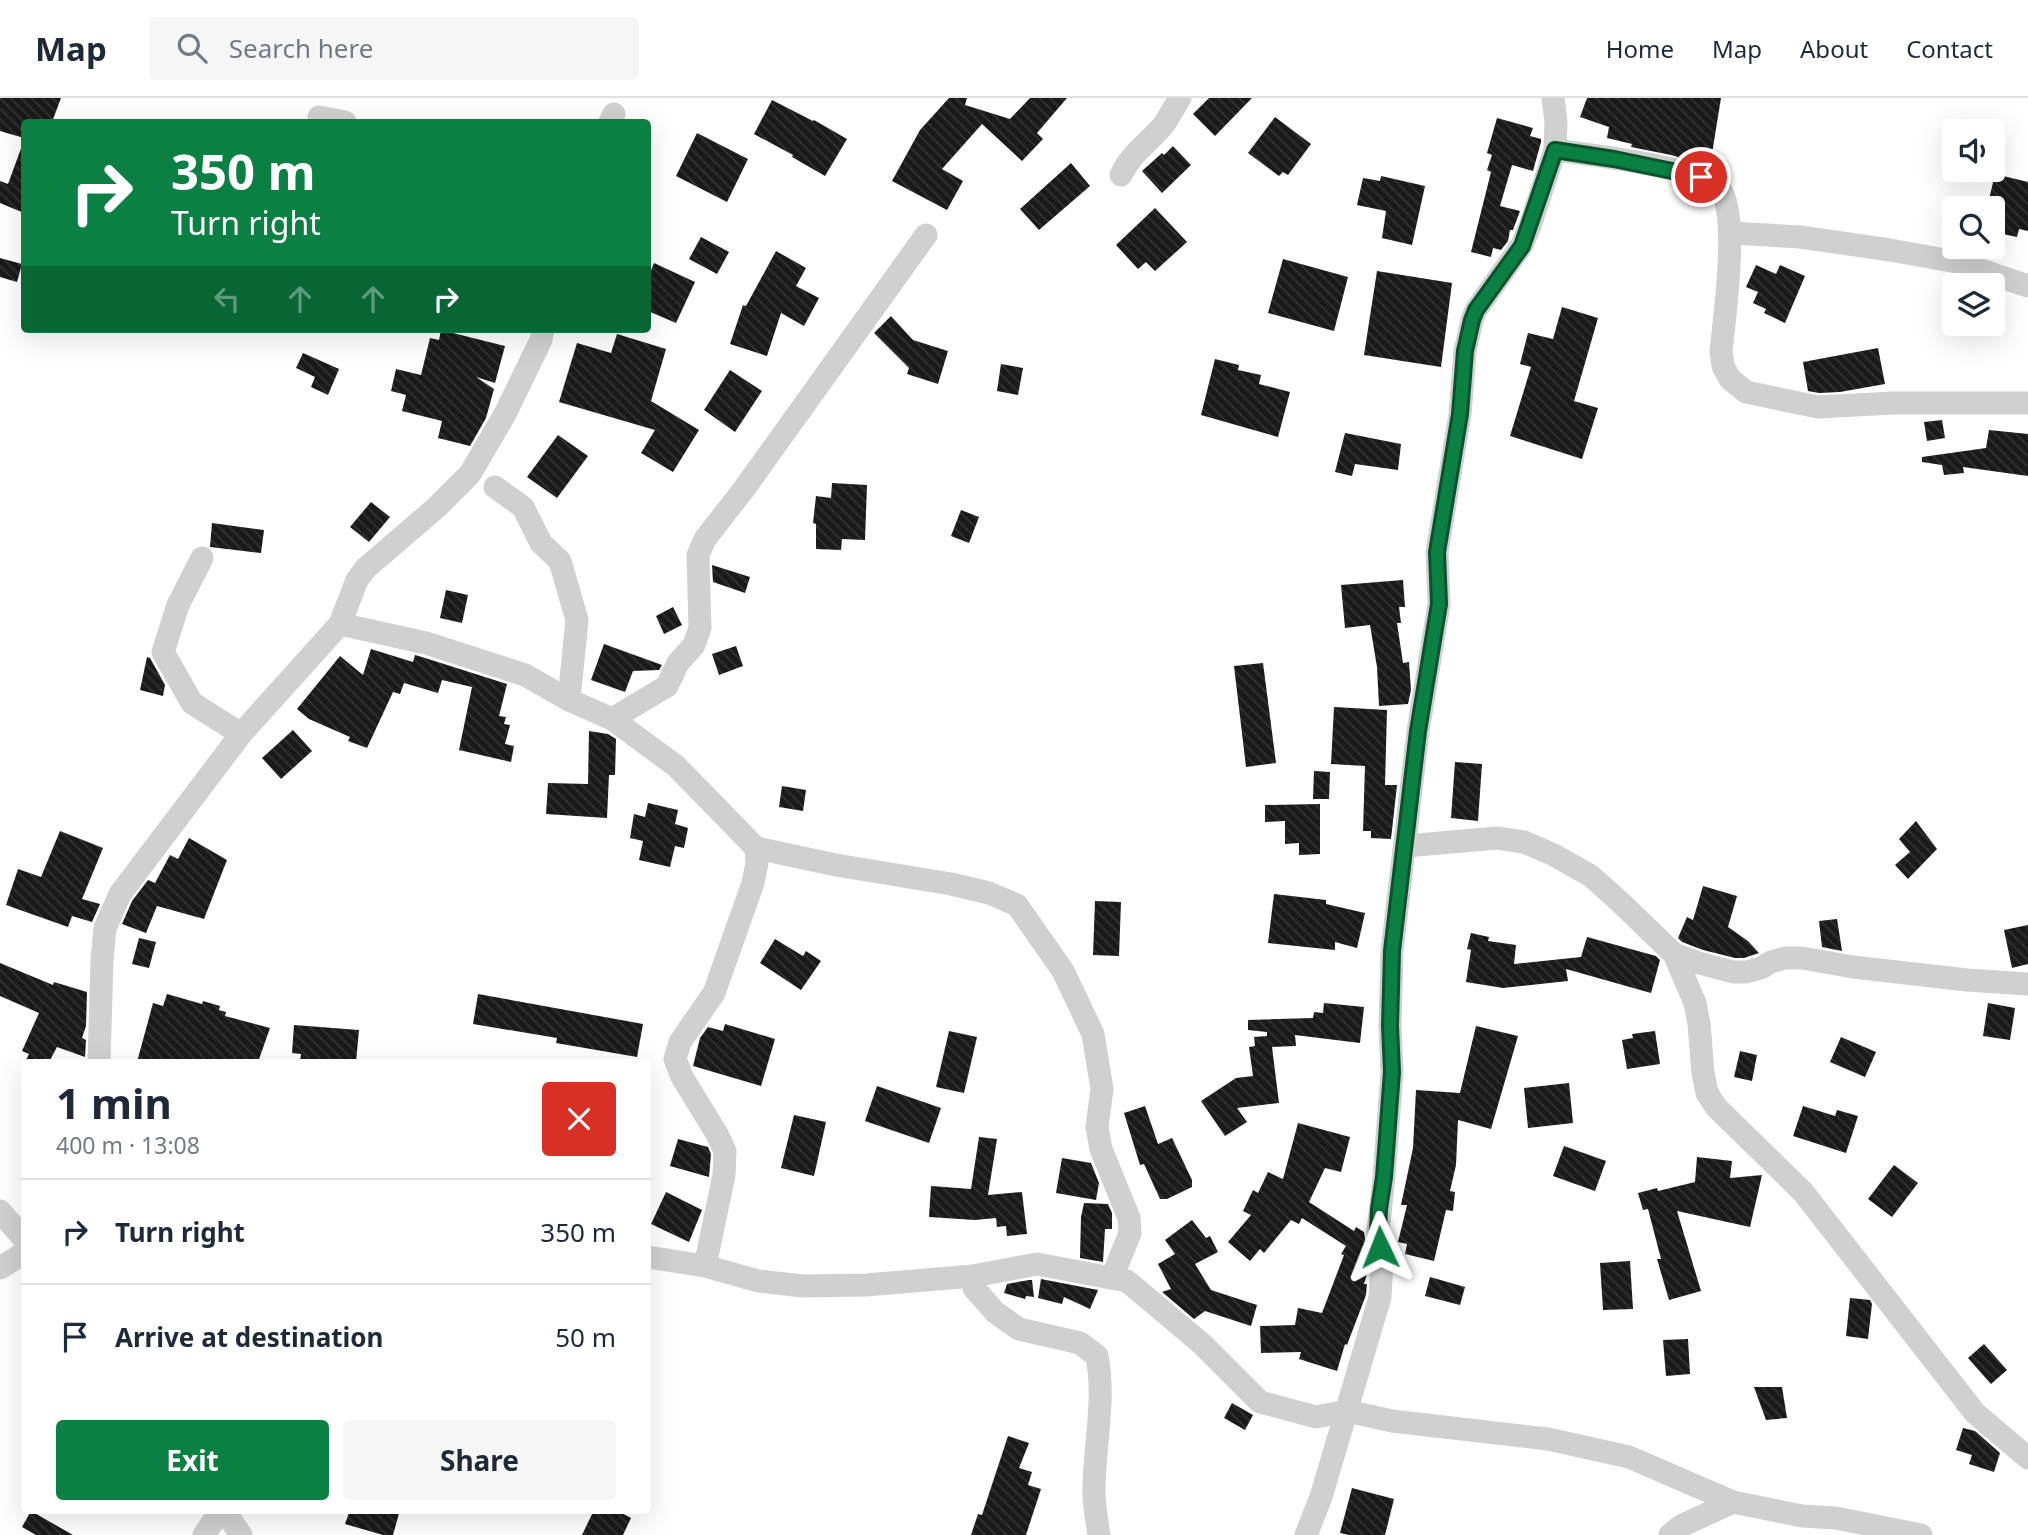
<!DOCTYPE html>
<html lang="en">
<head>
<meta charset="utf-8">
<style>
	body { margin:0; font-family:"Noto Sans",sans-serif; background:#f6f6f7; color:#1f2937; height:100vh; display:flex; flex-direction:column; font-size:26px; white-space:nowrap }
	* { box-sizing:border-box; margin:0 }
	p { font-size:23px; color:#747a83 }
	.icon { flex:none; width:38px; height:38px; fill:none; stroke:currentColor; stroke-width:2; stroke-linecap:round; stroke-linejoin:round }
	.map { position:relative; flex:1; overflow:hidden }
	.details { position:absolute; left:21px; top:961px; width:630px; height:455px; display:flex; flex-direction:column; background:#fff; border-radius:7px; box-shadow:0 7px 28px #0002 }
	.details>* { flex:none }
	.banner { position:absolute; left:21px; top:21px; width:630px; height:214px; border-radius:7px; box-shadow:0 7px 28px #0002; background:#0b8043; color:#fff; overflow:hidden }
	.tools { position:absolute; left:1942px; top:21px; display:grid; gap:14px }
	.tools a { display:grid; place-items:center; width:63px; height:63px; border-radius:7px; background:#fff; box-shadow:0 7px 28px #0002; font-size:35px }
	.pin { position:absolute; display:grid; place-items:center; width:60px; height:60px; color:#fff; margin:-30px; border:4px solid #fff; border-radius:50%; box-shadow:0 2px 7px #0007 }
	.me { position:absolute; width:77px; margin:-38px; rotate:358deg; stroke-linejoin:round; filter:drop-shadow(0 0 5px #0008) }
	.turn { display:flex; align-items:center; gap:24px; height:147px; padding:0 35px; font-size:32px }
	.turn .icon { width:91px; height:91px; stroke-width:2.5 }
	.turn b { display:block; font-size:49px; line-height:60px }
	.lanes { display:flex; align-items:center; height:66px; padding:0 35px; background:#0003; justify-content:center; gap:35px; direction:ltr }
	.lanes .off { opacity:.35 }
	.round { display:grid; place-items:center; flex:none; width:74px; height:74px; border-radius:7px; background:#f6f6f7 }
	.overview { display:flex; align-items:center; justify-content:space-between; height:119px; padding:0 35px }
	h1 { font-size:42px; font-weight:700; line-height:52px }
	.button { display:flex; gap:14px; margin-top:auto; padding:14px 35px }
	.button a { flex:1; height:80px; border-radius:7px; background:#0b8043; color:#fff; font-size:28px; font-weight:700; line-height:80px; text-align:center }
	.button a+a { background:#f6f6f7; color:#1f2937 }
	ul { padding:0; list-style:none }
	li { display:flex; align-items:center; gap:21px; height:105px; padding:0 35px; border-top:2px solid #e0e1e3 }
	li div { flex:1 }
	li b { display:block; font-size:26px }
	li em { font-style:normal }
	header { display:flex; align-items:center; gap:42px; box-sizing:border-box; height:98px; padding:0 35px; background:#fff; border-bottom:2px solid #e0e1e3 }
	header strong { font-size:33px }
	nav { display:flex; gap:38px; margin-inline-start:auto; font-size:24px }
	.search { width:490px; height:63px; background:#f6f6f7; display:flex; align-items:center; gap:18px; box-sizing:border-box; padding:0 24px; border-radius:7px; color:#747a83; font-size:26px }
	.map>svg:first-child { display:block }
	.building { fill:url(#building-back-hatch) }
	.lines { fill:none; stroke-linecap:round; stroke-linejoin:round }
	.minor { stroke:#d0d0d0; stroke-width:23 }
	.route-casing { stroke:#07532c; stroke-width:18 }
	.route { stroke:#0b8043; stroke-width:12 }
</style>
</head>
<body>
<header>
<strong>Map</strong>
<div class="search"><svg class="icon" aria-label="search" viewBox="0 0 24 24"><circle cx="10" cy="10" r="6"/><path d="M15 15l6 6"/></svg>Search here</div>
<nav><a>Home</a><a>Map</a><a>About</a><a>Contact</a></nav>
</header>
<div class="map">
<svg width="2028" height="1437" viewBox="0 0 2028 1437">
	<defs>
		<pattern id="building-back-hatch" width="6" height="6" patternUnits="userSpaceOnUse" patternTransform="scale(1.75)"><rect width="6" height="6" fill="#1a1a1a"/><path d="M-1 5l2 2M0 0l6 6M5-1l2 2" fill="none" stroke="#333"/></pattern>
	</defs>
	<rect width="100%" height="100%" fill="#fff"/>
	<g class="building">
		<polygon points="0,0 61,0 52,24 24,24 24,40 0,33"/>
		<polygon points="949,0 967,0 965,7 1010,21 1030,0 1067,0 1037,35 1043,41 1022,63 982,26 942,71 963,83 947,112 892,83 920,32"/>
		<polygon points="1209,0 1252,0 1215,38 1193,16"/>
		<polygon points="1587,0 1721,0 1710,68 1671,57 1631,49 1632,46 1607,40 1609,29 1580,19"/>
		<polygon points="772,2 813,23 814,22 847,41 825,78 792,59 793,57 754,36"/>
		<polygon points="1275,19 1311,46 1288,77 1283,74 1279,78 1248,55"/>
		<polygon points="1497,20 1533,30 1530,38 1541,41 1541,44 1533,73 1512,67 1500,108 1520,113 1513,132 1510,132 1508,143 1501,152 1493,150 1491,159 1471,154 1491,74 1487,72 1492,57 1487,55"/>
		<polygon points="697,35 748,61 727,104 676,78"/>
		<polygon points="23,45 24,45 24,115 0,105 0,83 8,86"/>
		<polygon points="1173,48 1191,67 1162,95 1142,73 1162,55 1164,57"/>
		<polygon points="1071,65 1090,88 1039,132 1020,111"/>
		<polygon points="1995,76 2028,84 2028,133 2019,131 2017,139 1998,135 1999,127 1993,126 1993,110 1987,110"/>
		<polygon points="1381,78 1425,88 1412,147 1382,140 1386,113 1357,107 1363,80 1380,83"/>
		<polygon points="1155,110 1187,144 1155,173 1146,164 1138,171 1116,147"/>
		<polygon points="701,139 729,154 717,176 689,161"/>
		<polygon points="776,153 806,170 796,188 819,200 804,228 781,215 767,258 730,246 743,207 746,208"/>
		<polygon points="0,160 22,166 17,184 0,179"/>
		<polygon points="1283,161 1348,179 1334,233 1268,215"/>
		<polygon points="654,165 695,184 676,225 648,213 648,180"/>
		<polygon points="1756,167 1776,176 1780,167 1805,178 1785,225 1764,215 1766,211 1753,205 1758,194 1746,189"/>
		<polygon points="1377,173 1452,185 1441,269 1364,257"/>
		<polygon points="1562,209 1598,220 1574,303 1598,310 1582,361 1510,338 1531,269 1520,266 1528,235 1553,241"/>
		<polygon points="891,218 913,242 948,253 938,286 907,276 909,270 874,235"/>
		<polygon points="441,232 505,248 495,285 476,279 494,291 486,320 470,348 438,340 442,323 402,313 406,297 391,293 396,271 421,277 430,240 439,242"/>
		<polygon points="617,236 666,251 651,303 699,332 673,374 641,355 655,332 559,304 577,245 611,255"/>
		<polygon points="1878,250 1885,286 1840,294 1819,295 1808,293 1803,264"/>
		<polygon points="303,255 339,271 328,297 311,289 315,279 296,270"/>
		<polygon points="1215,261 1239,267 1238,272 1261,277 1259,286 1290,294 1278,339 1201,317"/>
		<polygon points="1001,266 1023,270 1018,297 997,293"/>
		<polygon points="730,272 762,293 735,334 704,312"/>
		<polygon points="1942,322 1945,340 1927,343 1924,324"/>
		<polygon points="1989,332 2028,336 2028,378 1963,369 1964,375 1944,377 1942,367 1922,364 1922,359 1986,350"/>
		<polygon points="1345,335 1401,346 1398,372 1355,366 1352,378 1335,374"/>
		<polygon points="558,337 588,358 557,400 527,379"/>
		<polygon points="832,385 867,387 865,442 842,441 841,452 816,451 816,426 813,425 816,398 831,400"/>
		<polygon points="371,404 390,419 369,444 350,429"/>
		<polygon points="961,412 979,419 969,445 951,438"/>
		<polygon points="212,425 264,432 261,455 210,449"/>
		<polygon points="712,467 750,479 745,495 713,484"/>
		<polygon points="1403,482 1405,509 1399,509 1401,525 1397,525 1403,565 1409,564 1411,592 1408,606 1379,608 1377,569 1370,527 1345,530 1341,487"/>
		<polygon points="446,492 468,497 462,525 440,520"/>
		<polygon points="673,509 682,527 664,536 656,518"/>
		<polygon points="604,546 662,567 659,572 633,573 625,594 591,582"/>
		<polygon points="736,548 743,568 719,577 712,556"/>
		<polygon points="371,551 413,564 415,557 422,559 507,586 499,618 506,619 504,626 510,627 505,646 514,648 511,664 459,652 472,589 442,582 438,595 404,585 400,596 393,594 367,650 348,643 350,639 309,621 297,611 340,558 363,577"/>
		<polygon points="147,559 150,560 165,587 163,598 140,592"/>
		<polygon points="1263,565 1276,665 1246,669 1234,568"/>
		<polygon points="1334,609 1387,612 1385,687 1397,687 1391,741 1371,740 1371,733 1363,733 1365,668 1331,666"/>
		<polygon points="293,632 312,653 281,681 262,660"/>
		<polygon points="589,633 608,636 616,641 615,677 609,677 607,720 546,716 548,685 588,686"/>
		<polygon points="1455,664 1482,666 1478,723 1451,720"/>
		<polygon points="1314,673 1330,674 1329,701 1313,701"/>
		<polygon points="782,688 806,692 803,713 779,709"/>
		<polygon points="648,705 678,712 675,726 688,730 684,750 675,748 670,769 639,762 643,743 630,740 634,716 645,719"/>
		<polygon points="1320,706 1320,756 1299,757 1299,745 1285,746 1285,723 1265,724 1265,707"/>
		<polygon points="1916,723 1937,751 1908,781 1895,767 1910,754 1899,741"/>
		<polygon points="60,733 103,750 82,801 100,806 92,824 72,818 68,829 6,807 18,771 41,779"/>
		<polygon points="189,740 227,762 204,821 157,808 146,835 122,826 132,803 148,782 155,785 170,757 178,761"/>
		<polygon points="1703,788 1737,798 1728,829 1748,843 1759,855 1744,860 1735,860 1703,852 1682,844 1678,840 1687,819 1693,822"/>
		<polygon points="1274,796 1326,802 1326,806 1365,815 1357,850 1335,844 1335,852 1268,845"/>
		<polygon points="1095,803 1121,804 1119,858 1093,857"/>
		<polygon points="1837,821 1842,853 1822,849 1819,823"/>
		<polygon points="2028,827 2028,866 2012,870 2004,832"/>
		<polygon points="1471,835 1489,839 1488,843 1516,847 1514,866 1581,859 1587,839 1656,858 1660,862 1651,895 1566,871 1568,883 1503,890 1466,884 1471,852 1467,851"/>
		<polygon points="139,840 156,844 149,870 132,866"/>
		<polygon points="775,841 803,858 806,853 821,863 801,892 760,865"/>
		<polygon points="0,865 53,887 54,884 87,894 86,928 82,940 86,942 85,959 57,949 49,964 25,964 29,956 22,953 39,915 0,898"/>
		<polygon points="167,896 202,906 203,903 220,908 219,912 226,914 225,918 270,930 258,964 137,964 153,905 163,908"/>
		<polygon points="478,896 643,926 637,959 556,945 557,940 473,926"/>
		<polygon points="1324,905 1364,909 1360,945 1295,937 1296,948 1272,949 1279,1005 1237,1010 1247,1024 1225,1038 1201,1003 1236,980 1253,978 1249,949 1255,948 1254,939 1267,938 1267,934 1248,932 1248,922 1313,920 1314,914 1323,915"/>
		<polygon points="1988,905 2015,910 2010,942 1983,938"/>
		<polygon points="725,926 775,941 761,988 693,968 700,940 708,929 723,933"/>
		<polygon points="294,927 359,932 356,964 300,964 301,956 292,955"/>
		<polygon points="1476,928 1518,938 1491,1031 1458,1022 1456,1067 1450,1093 1455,1094 1453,1113 1446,1112 1434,1163 1405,1156 1407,1146 1398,1144 1407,1107 1401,1107 1413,1050 1416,992 1460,995"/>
		<polygon points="949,933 977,939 964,995 936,989"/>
		<polygon points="1655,933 1660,966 1627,971 1622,942 1633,940 1632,936"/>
		<polygon points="1841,939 1876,954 1865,979 1830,964"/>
		<polygon points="1740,953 1757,957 1752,983 1734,979"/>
		<polygon points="1569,985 1573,1025 1528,1030 1524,990"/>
		<polygon points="877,988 941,1010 929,1045 865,1023"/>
		<polygon points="1145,1008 1158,1046 1172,1040 1192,1082 1192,1089 1167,1101 1160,1101 1144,1066 1140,1067 1124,1015"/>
		<polygon points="1803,1008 1835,1018 1837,1012 1858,1018 1846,1055 1793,1038"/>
		<polygon points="794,1017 826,1024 814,1078 781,1070"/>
		<polygon points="1298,1025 1350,1039 1341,1074 1325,1070 1309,1104 1354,1133 1356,1129 1364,1134 1367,1156 1357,1173 1367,1176 1364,1186 1367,1186 1366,1197 1347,1247 1345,1246 1337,1273 1299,1261 1301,1254 1261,1255 1260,1228 1295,1227 1298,1210 1322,1215 1344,1157 1341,1156 1346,1148 1302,1120 1299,1126 1291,1122 1264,1155 1260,1151 1250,1163 1228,1144 1251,1117 1243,1113 1253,1092 1258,1095 1268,1074 1283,1081"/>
		<polygon points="979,1039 997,1041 988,1097 1022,1094 1027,1136 1007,1138 1006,1128 997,1129 996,1120 975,1122 929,1119 931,1088 971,1091"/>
		<polygon points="678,1041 708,1049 711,1056 709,1079 670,1068"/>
		<polygon points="1564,1048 1606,1063 1595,1093 1553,1078"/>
		<polygon points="1697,1059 1732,1063 1730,1080 1762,1077 1750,1129 1677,1113 1701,1193 1669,1202 1657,1161 1661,1161 1648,1111 1643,1112 1638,1095 1657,1090 1658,1093 1695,1084"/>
		<polygon points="1062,1060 1091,1065 1099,1085 1096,1102 1056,1095"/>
		<polygon points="1894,1067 1918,1085 1892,1119 1868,1101"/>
		<polygon points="666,1094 702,1112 689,1144 651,1126"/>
		<polygon points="1084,1105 1108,1106 1112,1115 1112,1131 1105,1131 1103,1164 1080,1160 1081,1119"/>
		<polygon points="1192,1122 1206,1140 1210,1138 1218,1154 1195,1166 1211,1192 1257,1207 1251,1228 1205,1213 1194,1221 1162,1194 1171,1191 1158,1166 1175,1156 1165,1142"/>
		<polygon points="1630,1163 1633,1211 1603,1212 1600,1165"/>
		<polygon points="1430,1179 1465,1189 1460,1207 1425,1198"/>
		<polygon points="1041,1181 1098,1192 1090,1211 1064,1199 1062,1206 1038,1200"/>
		<polygon points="1029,1182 1032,1182 1034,1199 1026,1198 1025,1201 1004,1195 1007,1186"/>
		<polygon points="1850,1200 1870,1202 1872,1206 1868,1241 1846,1238"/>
		<polygon points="1688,1241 1690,1276 1666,1278 1663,1242"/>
		<polygon points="1984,1246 2007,1272 1991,1286 1968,1260"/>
		<polygon points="1754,1289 1782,1289 1787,1320 1766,1322"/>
		<polygon points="1232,1305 1253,1317 1245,1332 1224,1320"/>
		<polygon points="1963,1330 1975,1333 2000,1355 1994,1374 1969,1366 1972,1357 1956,1352"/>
		<polygon points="1008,1338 1029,1345 1019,1370 1032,1374 1028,1387 1041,1391 1026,1437 971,1437 978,1416 982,1417"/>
		<polygon points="1352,1390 1394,1401 1385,1437 1349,1437 1340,1435"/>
		<polygon points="350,1412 400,1412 393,1437 383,1437 345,1426"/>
		<polygon points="594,1412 616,1412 631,1420 623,1437 582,1437"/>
		<polygon points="31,1413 73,1437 36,1437 22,1429"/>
	</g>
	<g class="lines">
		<g class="minor">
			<polyline points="319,19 345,24"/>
			<polyline points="610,24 614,16"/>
			<path d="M1555,52C1586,56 1702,70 1719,90C1740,114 1724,221 1721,254L1723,268L1730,281L1746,294L1818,309L1892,305H2028"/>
			<path d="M1121,77C1130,56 1151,43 1165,25C1170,17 1175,8 1180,0"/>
			<polyline points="1731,135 1800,139 1890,152 1957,164 2028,188"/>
			<polyline points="495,389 523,409 541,445 560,463 577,522 569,602"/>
			<polyline points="202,460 178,507 163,554 192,605 241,636"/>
			<polyline points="340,526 426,545 525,577 569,602 612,621 676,668 756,750 757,765 753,785 714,895 680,944 675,961 682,979 717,1036 725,1053 724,1077 705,1168"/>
			<polyline points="612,621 667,588 678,565 694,547 700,530 698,457 705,441 744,391 926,137"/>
			<polyline points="1406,748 1497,740 1524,744 1554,757 1591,778 1619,803 1674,856 1699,865 1733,874 1746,874 1761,870 1771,864 1785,860 1802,860 1853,869 1967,882 2028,886"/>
			<polyline points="756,750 836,767 951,786 989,795 1017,807 1063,873 1093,936 1102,991 1097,1029 1101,1051 1129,1120 1130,1135 1112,1180"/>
			<polyline points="1674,856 1695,905 1699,926 1703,975 1707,995 1716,1009 1803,1094 1975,1315 2028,1360"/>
			<polyline points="99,964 102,862 105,830 120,796 241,636 340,526 357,482 366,470 437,409 470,376 505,316 541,242 543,231"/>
			<polyline points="0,1113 24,1141"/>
			<polyline points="648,1159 705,1168 758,1183 803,1188 866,1187 973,1178 1037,1166 1127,1183 1202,1246 1260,1304 1316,1319 1347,1313 1392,1323 1548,1341 1629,1359 1733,1404 1802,1418 1836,1420 1921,1437"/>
			<polyline points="0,1170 24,1155"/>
			<path d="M973,1178L974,1190L995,1214L1019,1231L1080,1245L1097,1258C1106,1305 1093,1352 1094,1399C1095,1412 1097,1425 1099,1437"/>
			<polyline points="224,1412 241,1437"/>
			<polyline points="204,1437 214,1422 227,1412"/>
			<polyline points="1306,1437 1321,1399 1380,1199 1382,1164 1378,1133 1384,1079 1392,974 1390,928 1392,853 1418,633 1439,506 1437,454 1460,316 1465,253 1472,222 1476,212 1522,147 1530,128 1555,52 1556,24 1553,0"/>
			<polyline points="1670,1437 1681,1428 1733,1404"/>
		</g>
	</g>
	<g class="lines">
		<g class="route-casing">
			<polyline id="route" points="1380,1149 1378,1133 1379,1111 1384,1079 1392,974 1390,928 1392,853 1418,633 1439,506 1437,454 1460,316 1465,253 1472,222 1476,212 1522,148 1555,52 1614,61 1701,79"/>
		</g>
		<use href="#route" class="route"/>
	</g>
</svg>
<div class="tools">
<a><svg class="icon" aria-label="sound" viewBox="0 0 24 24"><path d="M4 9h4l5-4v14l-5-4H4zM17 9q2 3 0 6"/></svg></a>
<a><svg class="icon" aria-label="search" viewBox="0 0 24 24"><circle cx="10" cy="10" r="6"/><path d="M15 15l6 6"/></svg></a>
<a><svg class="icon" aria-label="layers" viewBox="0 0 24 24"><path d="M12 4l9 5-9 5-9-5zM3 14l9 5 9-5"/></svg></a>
</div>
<div class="pin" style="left:1701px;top:79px;background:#d93025"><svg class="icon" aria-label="arrive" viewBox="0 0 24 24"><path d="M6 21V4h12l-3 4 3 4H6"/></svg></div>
<svg class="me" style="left:1380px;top:1149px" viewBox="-20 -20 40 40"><path d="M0-17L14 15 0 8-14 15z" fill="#0b8043" stroke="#fff" stroke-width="4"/></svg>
<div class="banner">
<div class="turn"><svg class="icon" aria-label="right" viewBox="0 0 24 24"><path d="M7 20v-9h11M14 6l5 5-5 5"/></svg><div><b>350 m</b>Turn right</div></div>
<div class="lanes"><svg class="icon off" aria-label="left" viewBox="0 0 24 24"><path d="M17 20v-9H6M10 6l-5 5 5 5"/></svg><svg class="icon off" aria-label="ahead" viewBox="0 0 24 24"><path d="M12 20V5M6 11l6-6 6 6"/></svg><svg class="icon off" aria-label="ahead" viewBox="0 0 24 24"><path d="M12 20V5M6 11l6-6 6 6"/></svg><svg class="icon" aria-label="right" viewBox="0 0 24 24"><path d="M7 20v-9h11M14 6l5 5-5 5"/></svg></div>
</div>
<section class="details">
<div class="overview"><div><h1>1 min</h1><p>400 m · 13:08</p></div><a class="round" style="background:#d93025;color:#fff"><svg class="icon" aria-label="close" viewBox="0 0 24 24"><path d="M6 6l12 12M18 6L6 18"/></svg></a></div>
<ul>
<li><svg class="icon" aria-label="right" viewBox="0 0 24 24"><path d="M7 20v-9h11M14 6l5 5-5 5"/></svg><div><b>Turn right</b></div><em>350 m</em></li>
<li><svg class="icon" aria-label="arrive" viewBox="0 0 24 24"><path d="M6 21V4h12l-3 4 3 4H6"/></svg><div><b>Arrive at destination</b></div><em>50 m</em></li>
</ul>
<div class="button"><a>Exit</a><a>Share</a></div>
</section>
</div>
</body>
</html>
